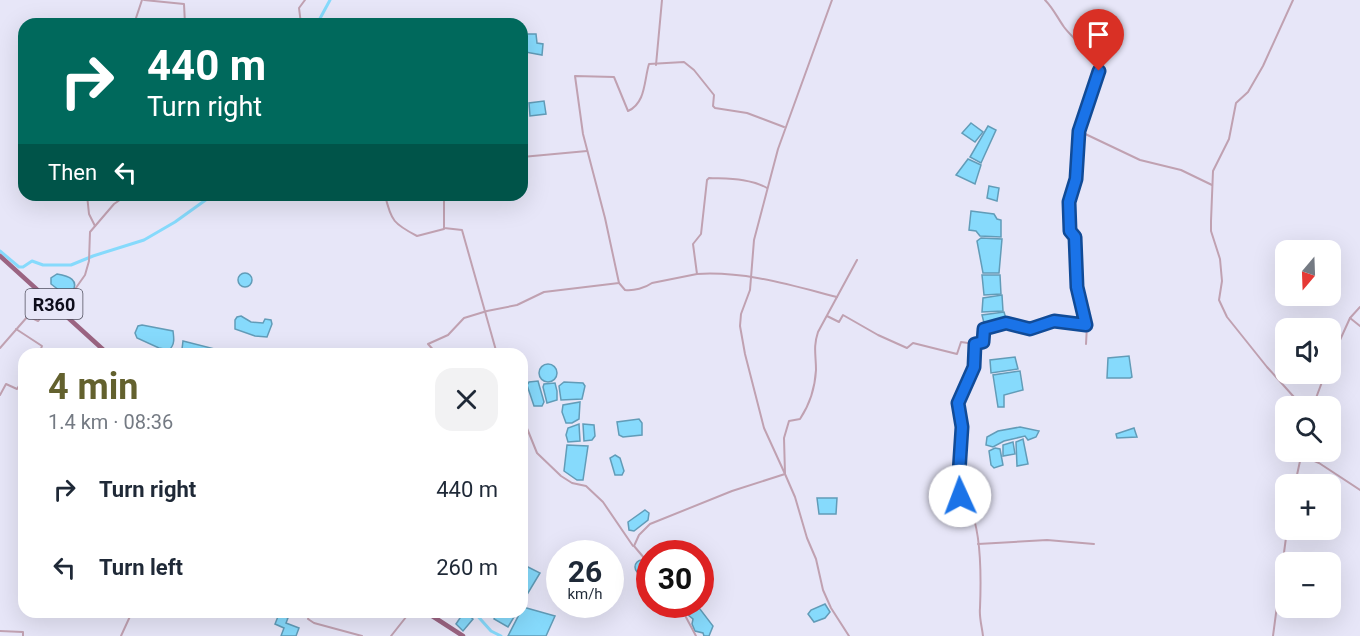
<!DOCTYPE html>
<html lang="en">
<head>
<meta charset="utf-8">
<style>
	body { margin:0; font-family:Roboto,sans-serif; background:#f2f2f3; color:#1f2937; height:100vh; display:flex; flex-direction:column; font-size:22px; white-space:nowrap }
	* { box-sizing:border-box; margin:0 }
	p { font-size:20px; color:#747a83 }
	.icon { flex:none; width:33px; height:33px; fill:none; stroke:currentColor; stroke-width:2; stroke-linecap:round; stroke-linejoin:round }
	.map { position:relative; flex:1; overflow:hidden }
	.details { position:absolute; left:18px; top:348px; width:510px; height:270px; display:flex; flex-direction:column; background:#fff; border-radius:18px; box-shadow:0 6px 24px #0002 }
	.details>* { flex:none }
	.guide { position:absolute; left:18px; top:18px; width:510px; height:183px; border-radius:18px; box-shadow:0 6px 24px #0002; background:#00695c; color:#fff; overflow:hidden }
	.needle { width:39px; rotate:199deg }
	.buttons { position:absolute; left:1275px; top:240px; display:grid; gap:12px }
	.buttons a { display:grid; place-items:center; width:66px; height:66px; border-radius:12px; background:#fff; box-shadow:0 6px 24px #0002; font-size:30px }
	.speed { position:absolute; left:546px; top:540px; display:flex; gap:12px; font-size:30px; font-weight:700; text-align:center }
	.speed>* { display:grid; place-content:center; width:78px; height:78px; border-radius:50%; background:#fff; box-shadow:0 6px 24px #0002; line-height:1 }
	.speed small { font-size:15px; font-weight:400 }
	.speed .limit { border:9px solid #d22; background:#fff; color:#111 }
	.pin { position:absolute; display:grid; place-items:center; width:51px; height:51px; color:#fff; margin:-62px -26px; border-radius:50% 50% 50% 0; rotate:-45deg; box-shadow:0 0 6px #0007 }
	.pin .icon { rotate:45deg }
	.me { position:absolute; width:66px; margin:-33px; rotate:358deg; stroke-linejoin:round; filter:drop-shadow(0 0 4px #0008) }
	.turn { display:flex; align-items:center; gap:21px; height:126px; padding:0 30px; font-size:27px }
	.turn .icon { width:78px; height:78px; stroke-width:2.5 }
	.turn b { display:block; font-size:42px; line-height:51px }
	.then { display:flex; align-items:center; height:57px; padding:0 30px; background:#0003; gap:12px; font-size:22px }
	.round { display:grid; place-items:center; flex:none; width:63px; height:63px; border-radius:18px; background:#f2f2f3 }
	.headline { display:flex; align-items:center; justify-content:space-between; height:102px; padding:0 30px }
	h1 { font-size:36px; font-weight:700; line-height:45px; color:#63612e }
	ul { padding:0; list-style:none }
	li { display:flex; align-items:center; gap:18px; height:78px; padding:0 30px }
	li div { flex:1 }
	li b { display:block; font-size:22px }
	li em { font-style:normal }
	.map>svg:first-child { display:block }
	.water { fill:#86dafc; stroke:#629cb8; stroke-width:1.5 }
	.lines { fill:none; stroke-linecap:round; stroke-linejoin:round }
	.canal { stroke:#86dafc; stroke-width:3 }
	.minor { stroke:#c0a1b1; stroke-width:2 }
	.primary { stroke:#9b6482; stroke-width:4.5 }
	.route-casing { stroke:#114b97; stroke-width:15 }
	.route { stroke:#1a73e8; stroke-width:10 }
	.labels { text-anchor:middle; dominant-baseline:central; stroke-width:5; stroke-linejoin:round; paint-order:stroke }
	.shield { fill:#e7e6f8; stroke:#4f4e5d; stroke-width:1.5 }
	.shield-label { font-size:18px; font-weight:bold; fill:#0e0d1b }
</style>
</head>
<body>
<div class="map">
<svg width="1360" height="636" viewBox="0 0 1360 636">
	<rect width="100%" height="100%" fill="#e7e6f8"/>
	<g class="water">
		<polygon points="526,34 536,34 537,43 543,44 542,55 525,52"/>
		<polygon points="544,101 546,114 530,116 529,103"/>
		<polygon points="971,123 983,132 975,142 962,133"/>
		<polygon points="988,126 996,130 981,163 970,157"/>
		<polygon points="968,159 981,165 975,184 956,175"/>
		<polygon points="989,186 999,188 997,201 987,198"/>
		<polygon points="971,211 994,214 997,219 1001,220 1001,237 980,236 976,231 969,230"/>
		<polygon points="981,238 1002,239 999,273 983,273 977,241"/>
		<circle cx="245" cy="280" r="7"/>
		<path d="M57,274C69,276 80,280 72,293L64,294L51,284V278Z"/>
		<polygon points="982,275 1000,275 1001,294 984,295"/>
		<polygon points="1002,295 1003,311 982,312 983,298"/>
		<polygon points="1004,312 1007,322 985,327 982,315"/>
		<polygon points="241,316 251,322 263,323 265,319 271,320 272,324 267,337 255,336 235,329 235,320 237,317"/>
		<path d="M142,325L173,331C174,338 175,345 169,350L159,348L137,338L135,333L138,326Z"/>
		<polygon points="183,341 215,349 216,354 190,354 182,349"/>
		<polygon points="1129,356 1132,377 1130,378 1107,378 1108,358"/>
		<polygon points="1015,357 1018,369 991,373 990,360"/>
		<circle cx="548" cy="373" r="9"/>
		<polygon points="1020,371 1023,390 1004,395 1004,407 998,407 993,375"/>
		<polygon points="538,381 544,402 542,406 534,406 527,385 529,382"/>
		<polygon points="564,382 583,383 585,386 582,399 561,400 559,386"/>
		<polygon points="555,383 557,391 557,400 547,403 543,387 544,384"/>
		<polygon points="580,402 579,419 572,423 566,423 562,412 563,405"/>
		<polygon points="639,419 642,423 642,435 623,437 619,435 617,422"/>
		<polygon points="579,424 580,441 568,442 566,435 568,428"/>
		<polygon points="583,424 594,425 595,436 592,440 584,441"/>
		<polygon points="1020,427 1039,431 1036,437 1028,440 1025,436 1004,441 993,447 986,445 987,437 998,431"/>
		<polygon points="1134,428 1137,437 1117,438 1116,434"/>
		<polygon points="1023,439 1028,464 1017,466 1016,442"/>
		<polygon points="1013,442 1015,454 1003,456 1003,445"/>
		<polygon points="567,445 588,446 583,480 577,480 564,471"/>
		<polygon points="995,448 1000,449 1003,465 994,468 991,465 989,451"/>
		<polygon points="615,455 620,458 624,471 622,475 615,475 610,458"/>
		<polygon points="817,498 837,498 836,514 819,514"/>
		<polygon points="645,510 649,513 648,520 634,531 629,530 628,522"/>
		<circle cx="642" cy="567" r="7"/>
		<polygon points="526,566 540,573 525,598 522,598 522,571"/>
		<polygon points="825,604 830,612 825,618 814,622 808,614 811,610"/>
		<polygon points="523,607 555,616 546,636 508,636"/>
		<polygon points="696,607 700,609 713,626 709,636 704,636 703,633 695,631 692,624 693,619 687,614 689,611"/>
		<polygon points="464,612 473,619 463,631 456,624"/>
		<polygon points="497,612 517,612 508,627 494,619"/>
		<polygon points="279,614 288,618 286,623 299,628 296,636 281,636 284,628 275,624"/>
	</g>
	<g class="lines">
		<g class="canal">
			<polyline points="317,24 330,0"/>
			<polyline points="248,195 261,195"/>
			<polyline points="0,251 19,267 23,267 32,261 43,265 71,265 93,256 144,240 175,222 207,199 230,195"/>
			<polyline points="474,612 491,631 501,636"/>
		</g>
		<g class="minor">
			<polyline points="144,0 184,4 185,24"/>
			<path d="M1045,0C1053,8 1057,17 1064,27C1075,42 1094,52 1099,71L1079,131L1140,160L1181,170L1212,185"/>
			<polyline points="1293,0 1263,66 1248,92 1236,103 1229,139 1213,171 1211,221 1211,231 1220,259 1222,281 1219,300 1227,317 1267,367 1302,406"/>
			<polyline points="134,24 142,0"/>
			<polyline points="301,24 299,8 305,0"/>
			<polyline points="656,65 662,0"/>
			<polyline points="1079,131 1075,179 1069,202 1070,231 1075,237 1077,287 1087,325 1086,344"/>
			<polyline points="522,157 587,151"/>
			<polyline points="87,195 89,214 95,226"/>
			<path d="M385,195C391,221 394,224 417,236L444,229"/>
			<polyline points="444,195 444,228 462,230 497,354"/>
			<path d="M697,274C745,271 790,285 837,297"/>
			<path d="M619,283L625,290C634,291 645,288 652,283L697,274L693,244L701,234L707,180L709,178C729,179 749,178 767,188"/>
			<polyline points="61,309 85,275 89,261 90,232 114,204 127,195"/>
			<polyline points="827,316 839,322 843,315 878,335 907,348 913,343 957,354 961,342 975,344 983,342 984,329 1006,323 1030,329 1054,321 1087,325"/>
			<polyline points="1350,318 1360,326"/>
			<polyline points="16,329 42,346 39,354"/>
			<path d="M975,344L974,367L958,403L962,427L958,488L960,496C983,511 981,583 980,608C979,617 982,627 983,636"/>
			<polyline points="0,348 28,316 38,321 51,305"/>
			<polyline points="174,354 178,349 188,354"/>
			<path d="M437,354L428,344L448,335L464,318L487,311L517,305L544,292L619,283L605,218L583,134L575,76L614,77L628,111C646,103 644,80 649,64L684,62L694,70L714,95L713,106L715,108L747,113L784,127"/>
			<polyline points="1330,362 1350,318 1360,307"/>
			<polyline points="0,395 6,384 17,389 24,378"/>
			<polyline points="1313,406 1325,374"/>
			<polyline points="522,416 537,453 561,476 572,483 586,486 603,502 633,546"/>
			<polyline points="1301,455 1319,463 1360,490"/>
			<polyline points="1295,484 1302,452"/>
			<polyline points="978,544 1047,540 1094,544"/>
			<polyline points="650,565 634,546 639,535 650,524 732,491 785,474 764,428 745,354 740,326 741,314 750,290 754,240 778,149 832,0"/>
			<polyline points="679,604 696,636"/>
			<polyline points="310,612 308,619 314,623 362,636"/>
			<polyline points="0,631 23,632 23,636"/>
			<polyline points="121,636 132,612"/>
			<polyline points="391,636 410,612"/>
			<path d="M849,636L831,608L823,590L816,559L807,538L795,497L785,474L784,438L789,421L800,419C810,404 815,388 816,370C816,355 813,347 818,332L857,260"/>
			<polyline points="1273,636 1287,530"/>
		</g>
		<g class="primary">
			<polyline points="0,256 108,354"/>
			<polyline points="426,612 463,636"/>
		</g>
	</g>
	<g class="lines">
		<g class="route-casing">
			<polyline id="route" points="960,496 958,488 962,427 958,403 974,367 975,344 983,342 984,329 1006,323 1030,329 1054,321 1086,325 1077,287 1075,237 1070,231 1069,202 1076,179 1079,131 1099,71"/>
		</g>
		<use href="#route" class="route"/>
	</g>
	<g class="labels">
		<rect class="shield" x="25.5" y="289" width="57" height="30" rx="4.5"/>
		<g class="shield-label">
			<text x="54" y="304">R360</text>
		</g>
	</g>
</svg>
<div class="buttons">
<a><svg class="needle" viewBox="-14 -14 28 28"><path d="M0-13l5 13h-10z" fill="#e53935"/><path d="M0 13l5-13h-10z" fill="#747a83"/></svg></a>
<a><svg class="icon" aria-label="sound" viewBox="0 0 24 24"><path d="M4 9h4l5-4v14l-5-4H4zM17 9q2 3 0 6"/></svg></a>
<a><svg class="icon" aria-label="search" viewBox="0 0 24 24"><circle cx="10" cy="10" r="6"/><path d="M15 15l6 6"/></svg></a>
<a>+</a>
<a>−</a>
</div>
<div class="speed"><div>26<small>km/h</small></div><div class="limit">30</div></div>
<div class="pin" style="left:1099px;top:71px;background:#d93025"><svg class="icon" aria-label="arrive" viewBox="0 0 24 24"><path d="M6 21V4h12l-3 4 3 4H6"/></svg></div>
<svg class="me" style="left:960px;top:496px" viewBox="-20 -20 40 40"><circle r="19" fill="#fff"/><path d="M0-13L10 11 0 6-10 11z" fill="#1a73e8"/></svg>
<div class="guide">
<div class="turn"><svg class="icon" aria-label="right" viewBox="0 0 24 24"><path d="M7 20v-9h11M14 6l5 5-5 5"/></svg><div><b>440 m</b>Turn right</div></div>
<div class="then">Then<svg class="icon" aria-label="left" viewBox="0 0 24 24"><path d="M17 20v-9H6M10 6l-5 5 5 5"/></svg></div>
</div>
<section class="details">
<div class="headline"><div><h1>4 min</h1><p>1.4 km · 08:36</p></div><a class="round"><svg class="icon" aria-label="close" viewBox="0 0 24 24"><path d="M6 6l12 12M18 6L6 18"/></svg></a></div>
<ul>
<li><svg class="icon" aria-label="right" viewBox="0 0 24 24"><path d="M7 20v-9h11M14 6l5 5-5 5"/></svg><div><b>Turn right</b></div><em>440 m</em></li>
<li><svg class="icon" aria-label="left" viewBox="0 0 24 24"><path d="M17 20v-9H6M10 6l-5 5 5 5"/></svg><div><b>Turn left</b></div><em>260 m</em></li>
</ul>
</section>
</div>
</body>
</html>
